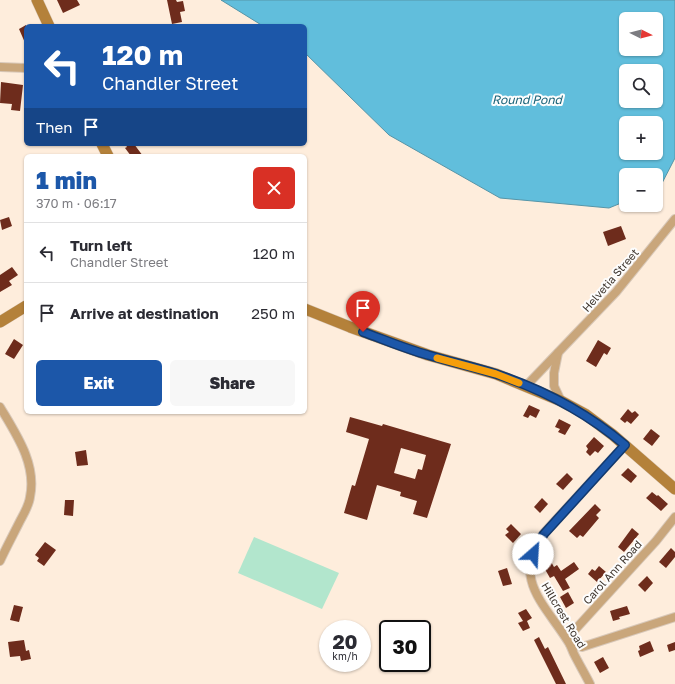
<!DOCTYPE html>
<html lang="en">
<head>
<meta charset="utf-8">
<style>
	body { margin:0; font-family:"Golos Text",sans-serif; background:#f7f7f7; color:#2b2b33; height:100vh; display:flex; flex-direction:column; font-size:15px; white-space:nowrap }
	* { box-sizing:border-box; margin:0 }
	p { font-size:13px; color:#7c7c81 }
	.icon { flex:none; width:22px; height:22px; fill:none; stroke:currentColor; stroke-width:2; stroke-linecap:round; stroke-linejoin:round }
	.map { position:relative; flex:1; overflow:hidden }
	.side { position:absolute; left:24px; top:154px; width:283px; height:260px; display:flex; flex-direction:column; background:#fff; border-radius:6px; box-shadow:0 1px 3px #0004 }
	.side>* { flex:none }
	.hud { position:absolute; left:24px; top:24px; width:283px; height:122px; border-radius:6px; box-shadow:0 1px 3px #0004; background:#1c57a9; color:#fff; overflow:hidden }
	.needle { width:26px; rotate:96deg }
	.fabs { position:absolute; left:619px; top:12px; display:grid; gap:8px }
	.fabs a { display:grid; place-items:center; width:44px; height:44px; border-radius:6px; background:#fff; box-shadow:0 1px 3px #0004; font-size:20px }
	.speed { position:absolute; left:319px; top:620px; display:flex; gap:8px; font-size:20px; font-weight:700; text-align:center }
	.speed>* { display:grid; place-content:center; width:52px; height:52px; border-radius:50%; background:#fff; box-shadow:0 1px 3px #0004; line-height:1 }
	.speed small { font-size:10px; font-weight:400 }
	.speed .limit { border:2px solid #111; border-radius:6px; background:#fff; color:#111 }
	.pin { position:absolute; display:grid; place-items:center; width:34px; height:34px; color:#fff; margin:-41px -17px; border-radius:50% 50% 50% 0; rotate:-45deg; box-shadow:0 0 4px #0007 }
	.pin .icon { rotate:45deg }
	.me { position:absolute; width:44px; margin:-22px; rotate:26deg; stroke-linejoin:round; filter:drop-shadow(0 0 3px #0008) }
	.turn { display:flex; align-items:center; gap:14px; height:84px; padding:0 12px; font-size:18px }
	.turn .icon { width:52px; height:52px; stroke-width:2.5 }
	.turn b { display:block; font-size:28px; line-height:34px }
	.then { display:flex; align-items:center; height:38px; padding:0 12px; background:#0003; gap:8px; font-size:15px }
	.round { display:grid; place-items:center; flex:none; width:42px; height:42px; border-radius:6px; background:#f7f7f7 }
	.head { display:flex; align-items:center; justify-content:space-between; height:68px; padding:0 12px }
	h1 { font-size:24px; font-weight:800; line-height:30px; color:#1c57a9 }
	.action { display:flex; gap:8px; margin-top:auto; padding:8px 12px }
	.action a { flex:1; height:46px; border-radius:6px; background:#1c57a9; color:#fff; font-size:16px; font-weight:800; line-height:46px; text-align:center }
	.action a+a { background:#f7f7f7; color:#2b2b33 }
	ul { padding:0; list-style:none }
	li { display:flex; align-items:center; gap:12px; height:60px; padding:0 12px; border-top:1px solid #e1e1e2 }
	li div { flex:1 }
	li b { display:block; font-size:15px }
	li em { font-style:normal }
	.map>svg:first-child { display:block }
	.green { fill:#b2e6cd }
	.water { fill:#61bedc; stroke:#5695a8; fill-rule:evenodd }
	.building { fill:#6e2c1c; fill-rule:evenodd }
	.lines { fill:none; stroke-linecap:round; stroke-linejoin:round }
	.street-casing { stroke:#d8c8b9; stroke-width:10 }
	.secondary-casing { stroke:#d8c8b9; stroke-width:12 }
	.street { stroke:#c9a67b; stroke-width:8 }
	.secondary { stroke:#b4813a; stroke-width:11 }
	.route-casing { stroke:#12396e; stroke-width:10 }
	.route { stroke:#1c57a9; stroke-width:7 }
	.slow { stroke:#f59e0b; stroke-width:7 }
	.labels { text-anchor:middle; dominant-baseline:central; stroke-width:4; stroke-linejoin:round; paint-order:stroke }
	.street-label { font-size:11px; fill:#3e352d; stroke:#fdfdfd }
	.water-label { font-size:12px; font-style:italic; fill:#166177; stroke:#fdfdfd }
</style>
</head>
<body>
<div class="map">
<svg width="675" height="684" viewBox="0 0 675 684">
	<rect width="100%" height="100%" fill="#feeddc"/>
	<polygon class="green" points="254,537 339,573 322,609 238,573"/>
	<path class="water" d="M221,0H675V158L660,187L656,189V175H626V201L609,208L500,198L389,135L305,53V26H263ZM626,19H656V49H626ZM626,71H656V101H626ZM626,123H656V153H626Z"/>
	<g class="building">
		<polygon points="57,0 77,0 80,5 63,13"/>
		<polygon points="167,0 176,0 177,2 183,1 185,11 180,12 182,22 172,24"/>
		<polygon points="26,25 26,45 19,29"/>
		<polygon points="1,82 23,85 20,111 11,110 12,104 0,103"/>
		<polygon points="125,144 134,144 143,156 131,156 125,148 127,147"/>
		<polygon points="9,217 12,226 2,230 0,220"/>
		<polygon points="621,226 626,239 608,246 603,232"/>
		<polygon points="12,267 18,275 9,281 12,285 0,292 0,275"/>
		<polygon points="14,339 23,345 14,359 5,354"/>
		<polygon points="598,340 611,348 607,355 604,353 596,367 586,361"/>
		<polygon points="529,405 540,410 536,418 530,415 528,418 523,416"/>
		<polygon points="628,409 632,413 635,411 639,415 631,424 627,421 625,423 620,419"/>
		<path d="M350,417L382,426L383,424L451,444L427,518L413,514L417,501L400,496L401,492L377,485L367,520L344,513L352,485L355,486L369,439L346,432ZM401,448L426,455L422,470L418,469L415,479L394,473Z"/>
		<polygon points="559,419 571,425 565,435 558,432 560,429 555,427"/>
		<polygon points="651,429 660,436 652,446 643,439"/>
		<polygon points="594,437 604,446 598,453 595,451 590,456 586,452 588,449 586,446"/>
		<polygon points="86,450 88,465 77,466 75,452"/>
		<polygon points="628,468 637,476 631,483 621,475"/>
		<polygon points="567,473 573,479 563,490 556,484"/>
		<polygon points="652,492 657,496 658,495 668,504 661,511 646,498"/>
		<polygon points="542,498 548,504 540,513 534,507"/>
		<polygon points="65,500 74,500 73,516 64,515"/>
		<polygon points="595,504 601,510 596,515 599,518 583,537 580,535 577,538 569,531"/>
		<polygon points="511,524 521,534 513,543 505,535 509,532 506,529"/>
		<polygon points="632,528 639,534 624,552 618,547"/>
		<polygon points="45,542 56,550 44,566 37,561 39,558 35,555"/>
		<polygon points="671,548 675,552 675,557 666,568 659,562"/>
		<polygon points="550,560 554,567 557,565 561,571 574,562 579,569 565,579 570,588 563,591 554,576 550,578 542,564"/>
		<polygon points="599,566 606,572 597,582 588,574 592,569 595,571"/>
		<polygon points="507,568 512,584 503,586 498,571"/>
		<polygon points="647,576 653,583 645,592 638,585"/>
		<polygon points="568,592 574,603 566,608 560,597"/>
		<polygon points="14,605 23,607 19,622 10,620"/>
		<polygon points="627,606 630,614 619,617 620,619 613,621 610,611"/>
		<polygon points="526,609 532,618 527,621 530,628 523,631 518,623 523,621 518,613"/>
		<polygon points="539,637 545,649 548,647 566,684 556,684 534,640"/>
		<polygon points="24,640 26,651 29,650 31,659 21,661 20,656 10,657 8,642"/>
		<polygon points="650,641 654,651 640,657 638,651 640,650 639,646"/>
		<polygon points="675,642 675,650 669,652 667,645"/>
		<polygon points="603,657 609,668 600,673 594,662"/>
	</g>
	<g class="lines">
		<g class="street-casing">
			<g id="street">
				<polyline points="0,67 26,68"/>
				<polyline points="558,353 554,373 554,386 561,401"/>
				<polyline points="526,386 616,292 675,219"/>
				<path d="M0,407C16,434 37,464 30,497C29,506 23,515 19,523C13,535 6,548 0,561"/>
				<polyline points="675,517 656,541 572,633 570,644 582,647 675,617"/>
				<path d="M590,684C585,674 579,664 574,654C572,650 571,646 569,643C546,605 510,579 544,533L625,445"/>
			</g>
		</g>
		<g class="secondary-casing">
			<g id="secondary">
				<polyline points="37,0 49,26"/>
				<polyline points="102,144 108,156"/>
				<polyline points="305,309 350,327 428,355 496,374 561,401 585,414 613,435 675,489"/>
				<polyline points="0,322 26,306"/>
			</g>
		</g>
		<use href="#street" class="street"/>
		<use href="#secondary" class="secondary"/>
	</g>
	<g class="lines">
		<g class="route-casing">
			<path id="route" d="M363,332C385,340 406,349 428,355C451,362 474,367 496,374C544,390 586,412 625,445L544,534L536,545L533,554"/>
		</g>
		<use href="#route" class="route"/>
		<polyline class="slow" points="437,358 496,374 519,383"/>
	</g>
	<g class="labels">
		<g class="street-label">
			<text transform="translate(610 280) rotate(-49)">Helvetia Street</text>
			<text transform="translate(612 572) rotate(-48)">Carol Ann Road</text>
			<text transform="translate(564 615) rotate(59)">Hillcrest Road</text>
		</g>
		<g class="water-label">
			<text x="527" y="99">Round Pond</text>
		</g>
	</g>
</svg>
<div class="fabs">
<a><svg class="needle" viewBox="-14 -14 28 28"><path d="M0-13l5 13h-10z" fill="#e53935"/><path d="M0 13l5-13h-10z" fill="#7c7c81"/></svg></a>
<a><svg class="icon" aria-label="search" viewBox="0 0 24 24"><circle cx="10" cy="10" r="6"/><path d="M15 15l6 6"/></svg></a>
<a>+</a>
<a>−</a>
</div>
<div class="speed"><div>20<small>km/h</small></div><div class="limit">30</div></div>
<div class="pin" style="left:363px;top:332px;background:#d93025"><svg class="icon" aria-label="arrive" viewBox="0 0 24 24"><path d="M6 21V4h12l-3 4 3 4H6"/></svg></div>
<svg class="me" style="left:533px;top:554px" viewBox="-20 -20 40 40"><circle r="19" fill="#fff"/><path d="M0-13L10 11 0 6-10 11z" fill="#1c57a9"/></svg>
<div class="hud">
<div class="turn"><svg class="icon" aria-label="left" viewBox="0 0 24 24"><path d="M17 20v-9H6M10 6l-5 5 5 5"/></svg><div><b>120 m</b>Chandler Street</div></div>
<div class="then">Then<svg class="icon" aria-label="arrive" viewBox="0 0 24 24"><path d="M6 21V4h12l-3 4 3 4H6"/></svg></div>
</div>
<section class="side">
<div class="head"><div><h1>1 min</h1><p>370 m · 06:17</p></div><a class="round" style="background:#d93025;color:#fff"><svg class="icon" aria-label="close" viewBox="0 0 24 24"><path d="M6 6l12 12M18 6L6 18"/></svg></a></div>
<ul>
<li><svg class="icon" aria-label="left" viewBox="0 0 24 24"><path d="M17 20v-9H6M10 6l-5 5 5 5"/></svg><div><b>Turn left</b><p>Chandler Street</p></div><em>120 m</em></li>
<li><svg class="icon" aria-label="arrive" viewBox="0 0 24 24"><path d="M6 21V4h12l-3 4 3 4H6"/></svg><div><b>Arrive at destination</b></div><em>250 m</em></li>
</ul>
<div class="action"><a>Exit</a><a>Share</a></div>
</section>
</div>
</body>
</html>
